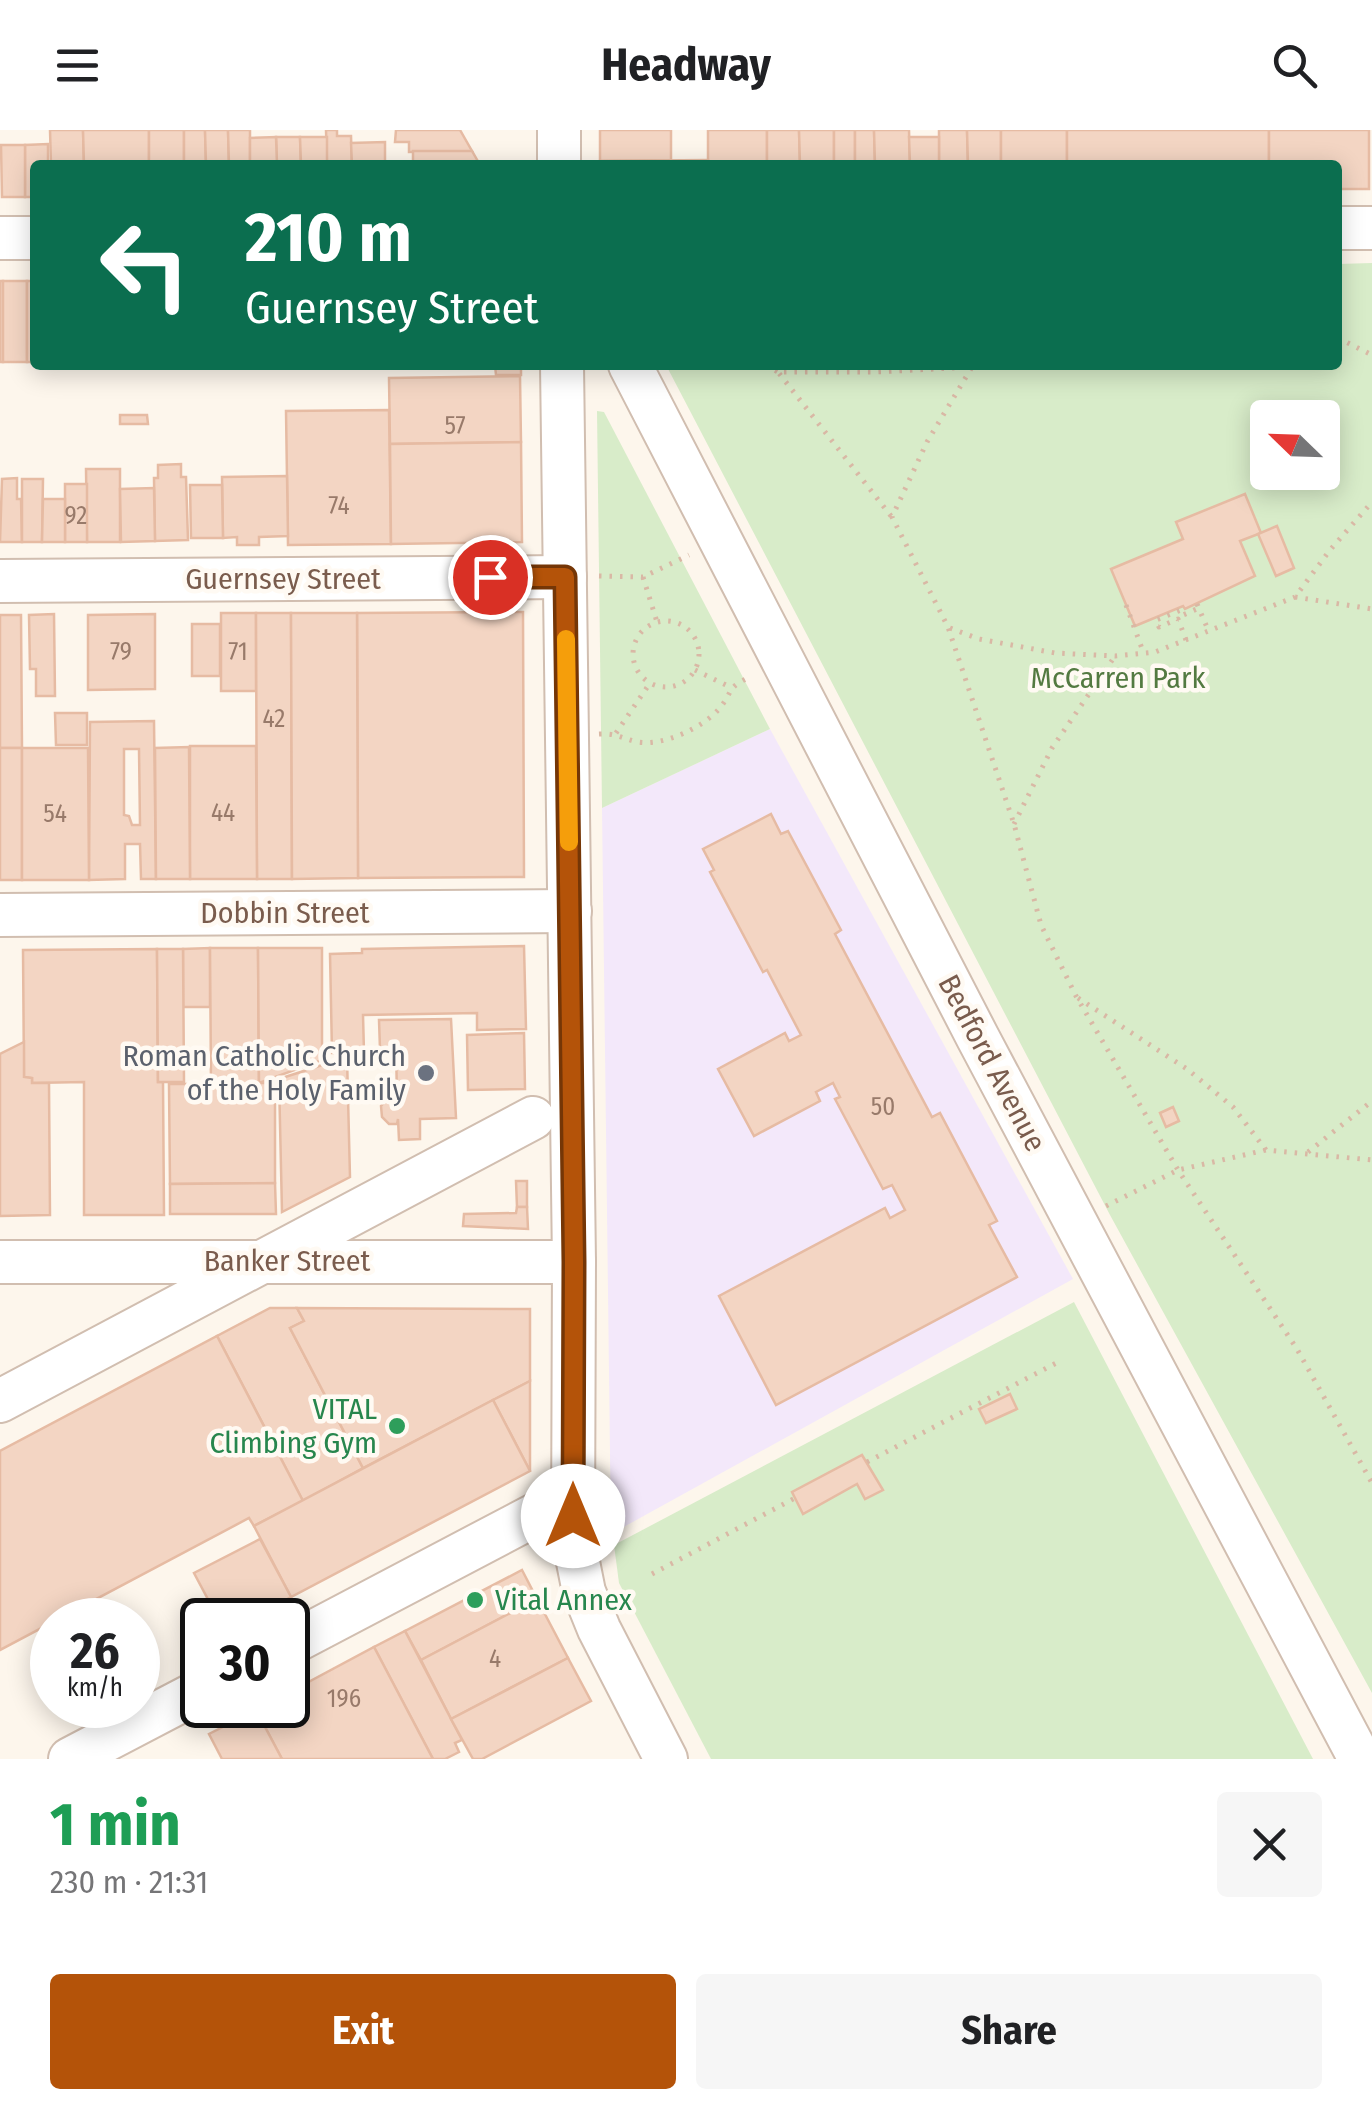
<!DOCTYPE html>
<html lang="en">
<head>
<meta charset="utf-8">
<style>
	body { margin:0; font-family:"Fira Sans Condensed",sans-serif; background:#f6f6f6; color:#202124; height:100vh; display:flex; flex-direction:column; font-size:38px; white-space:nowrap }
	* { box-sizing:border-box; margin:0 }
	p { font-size:32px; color:#757577 }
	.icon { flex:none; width:55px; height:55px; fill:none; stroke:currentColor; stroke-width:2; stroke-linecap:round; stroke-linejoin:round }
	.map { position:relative; height:1629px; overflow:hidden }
	.details { display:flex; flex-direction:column; background:#fff; flex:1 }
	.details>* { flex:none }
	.hud { position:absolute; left:30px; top:30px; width:1312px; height:210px; border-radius:10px; box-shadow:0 5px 25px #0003; background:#0b6e4f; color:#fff; overflow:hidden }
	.needle { width:65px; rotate:293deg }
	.fabs { position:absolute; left:1250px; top:270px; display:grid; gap:20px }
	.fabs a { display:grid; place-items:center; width:90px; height:90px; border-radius:10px; background:#fff; box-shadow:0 5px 25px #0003; font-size:50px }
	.speed { position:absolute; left:30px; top:1468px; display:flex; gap:20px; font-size:50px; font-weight:700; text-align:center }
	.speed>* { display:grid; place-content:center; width:130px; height:130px; border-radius:50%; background:#fff; box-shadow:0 5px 25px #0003; line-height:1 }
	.speed small { font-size:25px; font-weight:400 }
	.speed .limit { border:5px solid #111; border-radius:15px; background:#fff; color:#111 }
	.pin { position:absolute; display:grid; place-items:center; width:85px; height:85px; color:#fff; margin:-42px; border:5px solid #fff; border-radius:50%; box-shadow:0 2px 10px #0007 }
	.me { position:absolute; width:110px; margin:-55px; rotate:0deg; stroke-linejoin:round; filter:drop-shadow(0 0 8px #0008) }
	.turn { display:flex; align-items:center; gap:35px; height:210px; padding:0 50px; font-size:45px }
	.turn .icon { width:130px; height:130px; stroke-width:2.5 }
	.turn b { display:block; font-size:70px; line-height:85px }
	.round { display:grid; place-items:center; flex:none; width:105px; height:105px; border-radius:10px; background:#f6f6f6 }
	.headline { display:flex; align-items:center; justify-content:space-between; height:170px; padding:0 50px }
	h1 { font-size:60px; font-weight:700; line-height:75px; color:#1e9e55 }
	.action { display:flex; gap:20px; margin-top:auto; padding:20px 50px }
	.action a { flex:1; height:115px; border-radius:10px; background:#b45309; color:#fff; font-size:40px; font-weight:700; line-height:115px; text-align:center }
	.action a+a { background:#f6f6f6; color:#202124 }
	header { display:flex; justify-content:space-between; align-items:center; height:130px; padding:0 50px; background:#fff; font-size:45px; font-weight:700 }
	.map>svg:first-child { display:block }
	.education { fill:#f3e8fa }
	.green { fill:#d8ecc9; fill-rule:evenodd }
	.building { fill:#f3d5c3; stroke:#e6bba3; stroke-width:2.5; fill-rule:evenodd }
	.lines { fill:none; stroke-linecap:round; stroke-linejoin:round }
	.minor-casing { stroke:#d1beb0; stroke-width:46 }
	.path { stroke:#d9b8a5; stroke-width:5; stroke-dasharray:2.5 8; stroke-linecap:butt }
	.minor { stroke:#fff; stroke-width:42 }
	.route-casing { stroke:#753606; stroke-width:25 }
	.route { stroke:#b45309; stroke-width:18 }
	.slow { stroke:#f59e0b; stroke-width:18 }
	.worship-dot { fill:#6b7280; stroke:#fffaf3; stroke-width:4 }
	.leisure-dot { fill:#2e9e5b; stroke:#fffaf3; stroke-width:4 }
	.labels { text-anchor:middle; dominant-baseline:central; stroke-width:9; stroke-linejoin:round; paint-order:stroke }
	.number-label { font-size:25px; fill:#987a6a }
	.street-label { font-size:30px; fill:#7a5c4d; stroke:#fffaf3 }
	.park-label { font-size:30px; fill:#537a41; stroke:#fffaf3 }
	.worship-label { font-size:30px; fill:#5b616d; stroke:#fffaf3; text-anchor:end }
	.leisure-label { font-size:30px; fill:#27864d; stroke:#fffaf3; text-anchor:end }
</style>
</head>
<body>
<header><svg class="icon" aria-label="menu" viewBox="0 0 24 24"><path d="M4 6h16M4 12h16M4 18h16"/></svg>Headway<svg class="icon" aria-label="search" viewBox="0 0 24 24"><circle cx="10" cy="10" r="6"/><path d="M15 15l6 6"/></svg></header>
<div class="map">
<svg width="1372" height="1629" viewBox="0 0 1372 1629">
	<rect width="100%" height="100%" fill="#fdf6ec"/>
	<polygon class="education" points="770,599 1073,1149 611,1404 602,678"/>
	<g class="green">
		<path d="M1372,133V1563L1110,1085L666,235H1338V134ZM1268,288H1322V342H1268Z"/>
		<polygon points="597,281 604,282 770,599 602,678"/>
		<polygon points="1074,1172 1313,1629 711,1629 619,1453 614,1415"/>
	</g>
	<g class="building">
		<polygon points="50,0 83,0 84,35 51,35"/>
		<polygon points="83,0 149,0 149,35 84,35"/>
		<rect x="149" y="0" width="35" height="35"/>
		<polygon points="184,0 205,0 206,35 184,35"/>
		<polygon points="205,0 228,0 229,35 206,35"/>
		<polygon points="228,0 250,0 250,35 229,35"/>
		<polygon points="326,0 337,0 337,6 351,6 352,35 327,35"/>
		<polygon points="396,0 460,0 472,21 409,22 409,12 395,12"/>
		<polygon points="600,0 671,0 671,30 600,31"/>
		<rect x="708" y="0" width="59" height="35"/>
		<polygon points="767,0 799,0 800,35 767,35"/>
		<polygon points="799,0 834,0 834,35 800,35"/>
		<rect x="834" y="0" width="21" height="35"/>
		<polygon points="855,0 874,0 875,35 855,35"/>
		<polygon points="874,0 909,0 910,35 875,35"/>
		<polygon points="939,0 967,0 968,35 939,35"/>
		<polygon points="967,0 1001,0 1001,35 968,35"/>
		<rect x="1001" y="0" width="66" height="35"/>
		<rect x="1067" y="0" width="202" height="35"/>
		<polygon points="1269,0 1369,0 1369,59 1338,59 1338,35 1269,35"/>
		<polygon points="276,7 300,7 301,35 277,35"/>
		<polygon points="276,7 277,35 250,35 250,8"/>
		<polygon points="300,7 327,7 327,35 301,35"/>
		<polygon points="909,7 939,7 939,35 910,35"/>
		<polygon points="385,12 385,35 352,35 351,13"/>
		<polygon points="48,14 48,35 35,35 35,67 25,67 25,15"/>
		<polygon points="1,15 25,15 25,67 2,67"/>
		<polygon points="413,21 472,21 480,35 413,35"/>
		<polygon points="708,30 708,35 600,35 600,31"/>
		<rect x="0" y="151" width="3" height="81"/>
		<rect x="3" y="151" width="24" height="81"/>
		<rect x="27" y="151" width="8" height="81"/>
		<polygon points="495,235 521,235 521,245 496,245"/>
		<polygon points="520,246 521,312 390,314 389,248"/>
		<polygon points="389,280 391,414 288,415 286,281"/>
		<polygon points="120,285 147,285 148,294 120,294"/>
		<polygon points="521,312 522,412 391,414 390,314"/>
		<polygon points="181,334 181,347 186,347 188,410 155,411 154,348 158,348 158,335"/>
		<polygon points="86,339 120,339 120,412 87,412"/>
		<polygon points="287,346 288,406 259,407 259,415 237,415 237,407 223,408 222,347"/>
		<polygon points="17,348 17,369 21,369 22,412 0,412 2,349"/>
		<polygon points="22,349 43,349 42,412 22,412"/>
		<rect x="65" y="354" width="22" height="58"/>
		<polygon points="190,355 222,355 223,408 191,408"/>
		<polygon points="154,358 155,411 121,412 120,359"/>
		<polygon points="1245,364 1261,403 1240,411 1255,446 1185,479 1183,476 1135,496 1111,439 1183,409 1176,392"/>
		<polygon points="43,369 65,369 65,412 42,412"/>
		<polygon points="1277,396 1294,438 1276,446 1258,404"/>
		<polygon points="523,482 524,747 358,748 357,483"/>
		<rect x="221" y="483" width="35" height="78"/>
		<polygon points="256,483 291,483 292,749 257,749"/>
		<polygon points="291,483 357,483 358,748 292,749"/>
		<polygon points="54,484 55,566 36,566 36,539 30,539 29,485"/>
		<polygon points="155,484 155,559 88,560 88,485"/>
		<polygon points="0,485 21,485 22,618 0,618"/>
		<rect x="192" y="494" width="28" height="52"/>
		<polygon points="55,583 87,583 87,615 56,615"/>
		<path d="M154,591L156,749H141L140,714H125V749L89,750L90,592ZM124,619H139L140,695H132L129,686L124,685Z"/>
		<polygon points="190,616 256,616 257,749 190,749"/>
		<polygon points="189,617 190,749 156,749 155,618"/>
		<rect x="0" y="618" width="22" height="132"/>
		<polygon points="22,618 88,618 89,750 22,750"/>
		<polygon points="771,684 781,704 788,701 841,800 835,804 932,987 940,983 997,1091 989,1095 1017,1147 776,1275 719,1166 885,1078 890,1088 905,1080 892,1055 883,1059 835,969 840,967 833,953 816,962 820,971 754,1006 718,939 785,903 789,911 801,905 767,840 763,842 710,742 714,740 703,719"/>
		<polygon points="524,816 526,899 477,900 477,883 363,885 364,922 332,923 330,824 362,823 362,819"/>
		<polygon points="210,818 210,877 183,877 183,819"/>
		<polygon points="210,818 258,818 259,953 275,953 275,1053 170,1054 169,954 211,954"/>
		<polygon points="258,818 322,818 322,930 259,953"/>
		<polygon points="157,819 158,952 163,952 164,1085 84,1085 84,952 32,953 32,948 24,947 23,820"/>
		<polygon points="157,819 183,819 184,952 158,952"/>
		<polygon points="451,889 456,988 420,989 420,1009 399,1010 398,989 397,994 389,994 382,987 381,976 388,968 397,967 396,918 380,919 379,890"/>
		<polygon points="524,903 525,959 468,960 467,905"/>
		<polygon points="24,912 24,947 32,948 32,953 49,953 50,1085 0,1086 0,924"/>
		<polygon points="347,927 350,1047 282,1082 279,949"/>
		<polygon points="1173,977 1179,991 1166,997 1160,983"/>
		<polygon points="516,1051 527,1051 527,1077 517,1077"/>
		<polygon points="275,1053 276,1084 170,1084 170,1054"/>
		<polygon points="517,1077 527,1077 528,1099 463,1096 464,1084 516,1083"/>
		<polygon points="270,1178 297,1178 304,1191 290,1198 363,1338 303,1371 217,1206"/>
		<polygon points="297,1178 530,1179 530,1251 363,1338 290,1198 304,1191"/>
		<polygon points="217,1206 303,1371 254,1396 249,1388 0,1520 0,1321"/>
		<polygon points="530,1251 530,1341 493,1270"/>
		<polygon points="1010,1264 1017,1279 986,1293 979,1279"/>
		<polygon points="493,1270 530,1341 291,1467 254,1396"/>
		<polygon points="862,1325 883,1360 865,1369 857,1354 803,1384 792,1362"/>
		<polygon points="260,1409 291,1467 247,1490 219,1490 194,1443"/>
		<polygon points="522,1440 537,1469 421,1530 405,1501"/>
		<polygon points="537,1469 568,1528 451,1589 421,1530"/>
		<polygon points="405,1501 462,1610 455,1613 459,1622 445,1629 433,1629 374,1517"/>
		<polygon points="374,1517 433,1629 282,1629 256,1580 265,1575 288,1575 288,1563"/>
		<polygon points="568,1528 591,1571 482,1629 473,1629 451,1589"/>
		<polygon points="256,1580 282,1629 222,1629 209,1604"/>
	</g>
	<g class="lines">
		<g class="minor-casing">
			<g id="minor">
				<polyline points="559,0 559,35"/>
				<polyline points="1338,98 1372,98"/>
				<polyline points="0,108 35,108"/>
				<polyline points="562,235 574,1132 573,1407 584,1462 599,1499 666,1629"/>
				<polyline points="630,235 978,908 1360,1629"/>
				<polyline points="0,451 565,447"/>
				<polyline points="0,785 570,781"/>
				<polyline points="0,1132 574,1132"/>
				<polyline points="0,1271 533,988"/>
				<polyline points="288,1515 573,1365"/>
				<polyline points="70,1629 202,1560"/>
			</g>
		</g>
		<g class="path">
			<polyline points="1338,208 1372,225"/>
			<polyline points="766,235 778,242"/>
			<polyline points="981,235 972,237 927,312 892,387 948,497 1014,694 1041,795 1076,866 1178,1040 1297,1219 1372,1353"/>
			<polyline points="891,386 778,242 876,242 972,237"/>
			<polyline points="599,446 643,447 689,425"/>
			<polyline points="643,447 657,492"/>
			<polyline points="1295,467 1372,479"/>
			<polyline points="1197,474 1209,502"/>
			<polyline points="1126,475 1144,524"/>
			<circle cx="666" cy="524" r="33"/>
			<polyline points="950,498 979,509 1055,523 1115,526 1155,522 1295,467 1330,420 1372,372"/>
			<polyline points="1186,510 1178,489 1159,497 1156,490 1181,480 1183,485 1199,478"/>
			<polyline points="695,540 730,557"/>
			<polyline points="616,603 650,553"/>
			<path d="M599,604C617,603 623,609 638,612C664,616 702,598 719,579C735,560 724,559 752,546"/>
			<polyline points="1014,694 1052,618 1115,526"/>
			<polyline points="1078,868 1187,939 1233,977 1266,1020"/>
			<polyline points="1308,1022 1372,971"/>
			<polyline points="1106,1076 1178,1040 1266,1020 1372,1030"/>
			<polyline points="867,1332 1062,1230"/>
			<polyline points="652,1444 795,1368"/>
		</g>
		<use href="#minor" class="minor"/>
	</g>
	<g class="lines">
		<g class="route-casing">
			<polyline id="route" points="490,447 565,447 574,1132 573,1386"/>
		</g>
		<use href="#route" class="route"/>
		<polyline class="slow" points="566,509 569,712"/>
	</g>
	<circle class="worship-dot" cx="426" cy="943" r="10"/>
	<g class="leisure-dot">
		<circle cx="397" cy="1296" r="10"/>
		<circle cx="475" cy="1470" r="10"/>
	</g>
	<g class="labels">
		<g class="number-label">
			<text x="455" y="296">57</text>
			<text x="339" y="376">74</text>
			<text x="76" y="386">92</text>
			<text x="121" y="522">79</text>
			<text x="238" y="522">71</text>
			<text x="274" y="589">42</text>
			<text x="223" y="683">44</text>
			<text x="55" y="684">54</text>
			<text x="883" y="977">50</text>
			<text x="495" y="1529">4</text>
			<text x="344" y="1569">196</text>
		</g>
		<g class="street-label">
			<text x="283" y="449">Guernsey Street</text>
			<text x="285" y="783">Dobbin Street</text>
			<text transform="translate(992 933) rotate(62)">Bedford Avenue</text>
			<text x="287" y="1131">Banker Street</text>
		</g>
		<g class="park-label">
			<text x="1118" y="548">McCarren Park</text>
		</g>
		<g class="worship-label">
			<text x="406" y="926">Roman Catholic Church<tspan x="406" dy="34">of the Holy Family</tspan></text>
		</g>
		<g class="leisure-label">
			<text x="377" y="1279">VITAL<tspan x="377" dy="34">Climbing Gym</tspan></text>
			<text x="495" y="1470" text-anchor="start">Vital Annex</text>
		</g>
	</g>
</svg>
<div class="fabs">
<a><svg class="needle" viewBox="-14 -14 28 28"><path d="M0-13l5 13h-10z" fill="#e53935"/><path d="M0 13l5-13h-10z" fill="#757577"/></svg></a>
</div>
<div class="speed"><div>26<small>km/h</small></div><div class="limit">30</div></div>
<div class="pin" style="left:490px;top:447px;background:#d93025"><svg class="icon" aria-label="arrive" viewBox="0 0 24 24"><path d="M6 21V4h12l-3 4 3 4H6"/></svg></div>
<svg class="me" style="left:573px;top:1386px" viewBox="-20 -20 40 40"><circle r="19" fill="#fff"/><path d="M0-13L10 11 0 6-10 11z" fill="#b45309"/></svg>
<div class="hud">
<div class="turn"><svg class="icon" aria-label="left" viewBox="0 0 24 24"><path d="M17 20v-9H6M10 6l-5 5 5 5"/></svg><div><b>210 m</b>Guernsey Street</div></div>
</div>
</div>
<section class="details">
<div class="headline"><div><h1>1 min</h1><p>230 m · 21:31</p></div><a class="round"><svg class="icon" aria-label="close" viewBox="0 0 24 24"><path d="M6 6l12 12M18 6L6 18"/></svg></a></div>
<div class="action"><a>Exit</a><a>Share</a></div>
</section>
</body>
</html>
